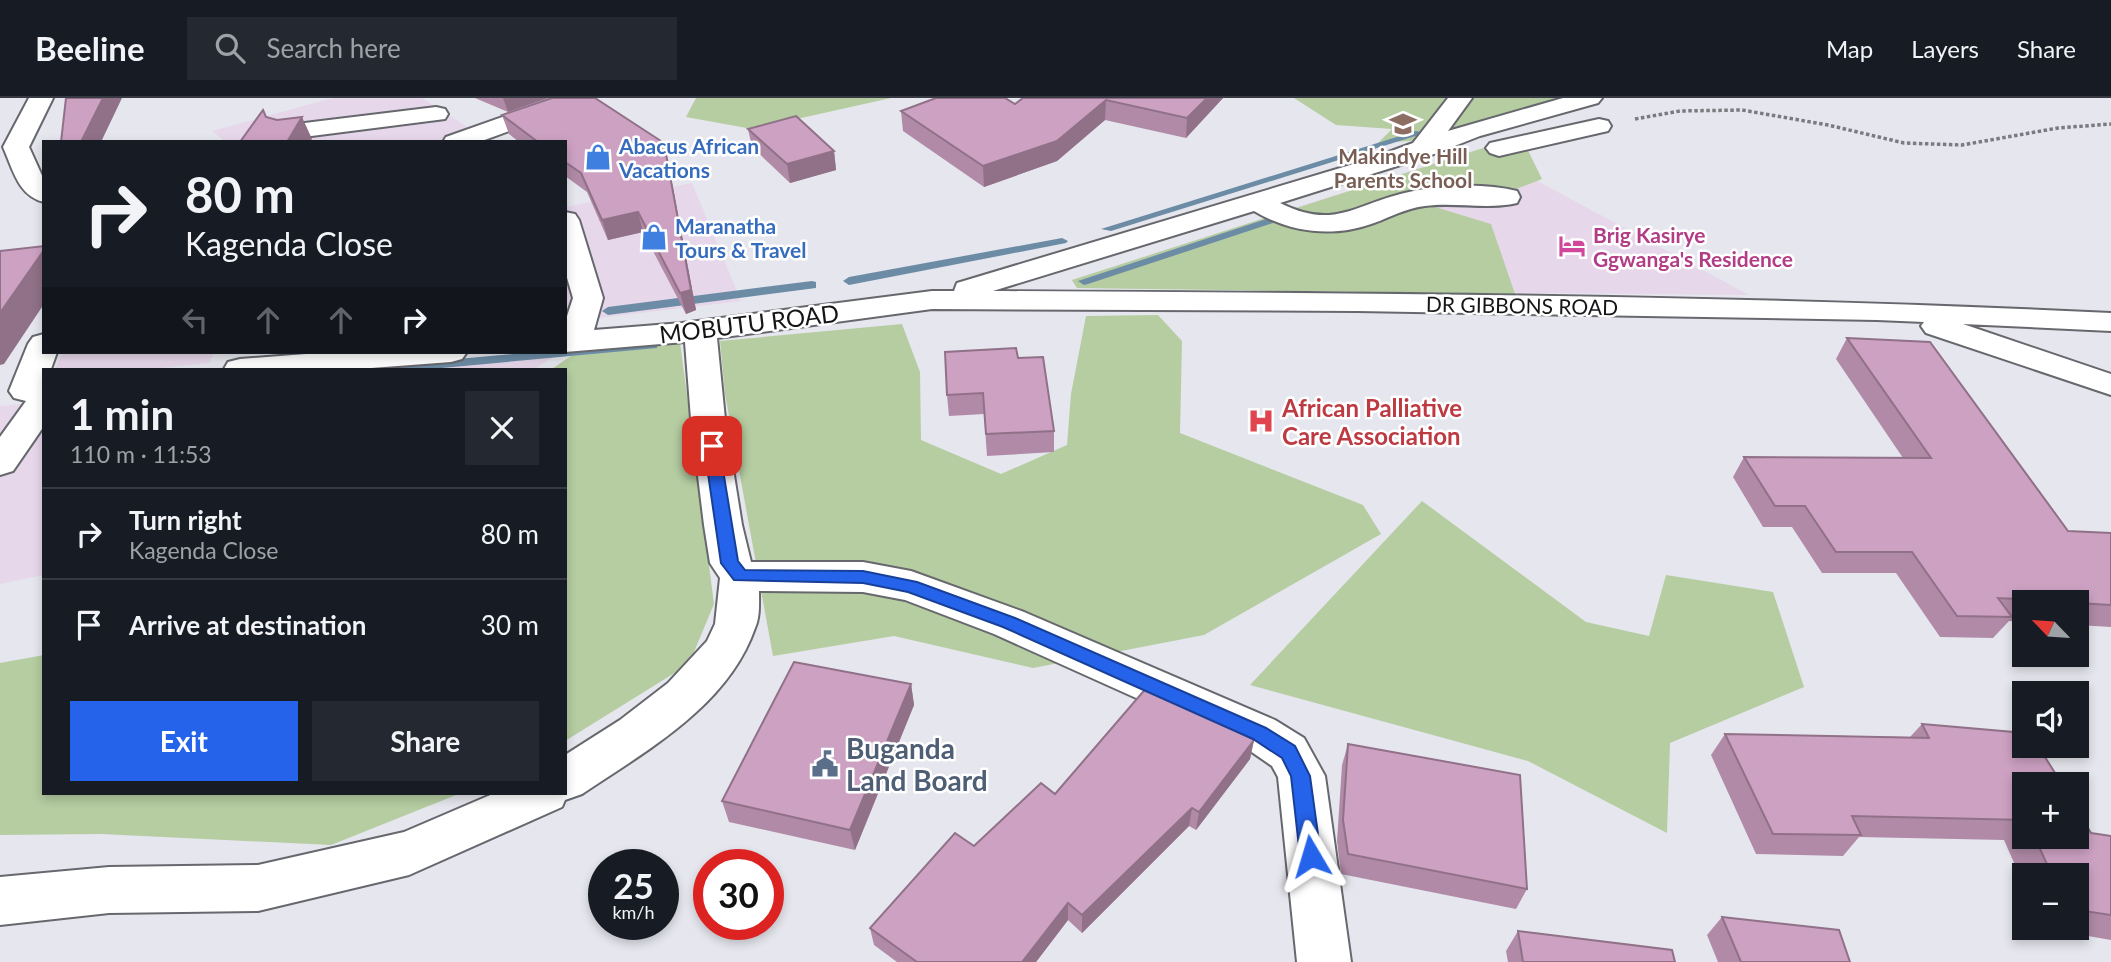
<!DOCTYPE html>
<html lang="en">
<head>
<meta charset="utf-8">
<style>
	body { margin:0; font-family:Lato,sans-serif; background:#242831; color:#f1f3f6; height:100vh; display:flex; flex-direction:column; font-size:26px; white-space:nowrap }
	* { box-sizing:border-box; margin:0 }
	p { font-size:23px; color:#9ea1a6 }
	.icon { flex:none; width:38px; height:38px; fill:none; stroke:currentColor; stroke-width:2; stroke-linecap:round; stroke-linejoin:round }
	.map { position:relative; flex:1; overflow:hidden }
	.side { position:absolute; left:42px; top:270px; width:525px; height:427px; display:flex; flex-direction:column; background:#171b24; border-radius:0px; box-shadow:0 4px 10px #0003 }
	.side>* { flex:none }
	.hud { position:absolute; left:42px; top:42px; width:525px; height:214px; border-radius:0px; box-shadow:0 4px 10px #0003; background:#171b24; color:#f1f3f6; overflow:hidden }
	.needle { width:46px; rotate:295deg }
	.buttons { position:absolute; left:2012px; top:492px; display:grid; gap:14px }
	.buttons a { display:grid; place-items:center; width:77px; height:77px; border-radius:0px; background:#171b24; box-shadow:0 4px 10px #0003; font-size:35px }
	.speed { position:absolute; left:588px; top:751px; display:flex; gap:14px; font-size:35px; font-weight:700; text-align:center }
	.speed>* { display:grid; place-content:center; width:91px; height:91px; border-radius:50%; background:#171b24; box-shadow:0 4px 10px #0003; line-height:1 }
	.speed small { font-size:18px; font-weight:400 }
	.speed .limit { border:10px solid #d22; background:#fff; color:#111 }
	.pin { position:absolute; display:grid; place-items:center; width:60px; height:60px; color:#fff; margin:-30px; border-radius:14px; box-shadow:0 4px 10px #0006 }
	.me { position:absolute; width:77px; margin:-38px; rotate:353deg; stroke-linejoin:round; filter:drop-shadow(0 0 5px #0008) }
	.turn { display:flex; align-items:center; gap:24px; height:147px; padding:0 28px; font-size:32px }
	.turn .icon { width:91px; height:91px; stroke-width:2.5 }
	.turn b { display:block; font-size:49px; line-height:60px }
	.lanes { display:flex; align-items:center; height:66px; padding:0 28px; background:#0003; justify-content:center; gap:35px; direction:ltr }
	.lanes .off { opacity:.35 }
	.round { display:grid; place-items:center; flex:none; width:74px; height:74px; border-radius:0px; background:#242831 }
	.headline { display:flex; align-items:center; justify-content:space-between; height:119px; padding:0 28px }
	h1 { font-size:42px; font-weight:700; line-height:52px }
	.button { display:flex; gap:14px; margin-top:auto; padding:14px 28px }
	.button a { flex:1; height:80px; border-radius:0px; background:#2563eb; color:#fff; font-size:28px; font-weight:700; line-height:80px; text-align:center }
	.button a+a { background:#242831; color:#f1f3f6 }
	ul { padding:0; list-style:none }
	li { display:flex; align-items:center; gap:21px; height:91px; padding:0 28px; border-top:2px solid #363941 }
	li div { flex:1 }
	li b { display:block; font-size:26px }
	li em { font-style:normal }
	header { display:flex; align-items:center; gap:42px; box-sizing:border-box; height:98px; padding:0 35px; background:#171b24; border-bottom:2px solid #363941 }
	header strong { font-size:33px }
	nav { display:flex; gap:38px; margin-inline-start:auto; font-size:24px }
	.search { width:490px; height:63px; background:#242831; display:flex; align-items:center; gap:18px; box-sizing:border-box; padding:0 24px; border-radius:0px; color:#9ea1a6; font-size:26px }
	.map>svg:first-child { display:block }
	.commercial { fill:#e6d7ea }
	.green { fill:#b5cda1 }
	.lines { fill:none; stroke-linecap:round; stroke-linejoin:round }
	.stream { fill:#6c8ca5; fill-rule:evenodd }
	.minor-casing { stroke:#67686e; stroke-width:4 }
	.path { stroke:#7a7a7f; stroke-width:3.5; stroke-dasharray:3.5 2.5; stroke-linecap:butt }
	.minor { fill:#fff; fill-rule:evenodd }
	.wall { fill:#b08aa7 }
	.shaded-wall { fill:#907188 }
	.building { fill:#cda1c2; stroke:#907188; stroke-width:2 }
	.route { fill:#2563eb; stroke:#184099; stroke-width:2 }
	.labels { text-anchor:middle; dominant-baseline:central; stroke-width:5; stroke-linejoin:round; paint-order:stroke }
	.far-shop-label { font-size:21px; font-weight:bold; fill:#366cbe; stroke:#fff; text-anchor:start }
	.far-education-label { font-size:21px; font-weight:bold; fill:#785e54; stroke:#fff }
	.far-hotel-label { font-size:21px; font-weight:bold; fill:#b23c85; stroke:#fff; text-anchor:start }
	.far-street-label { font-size:21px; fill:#151518; stroke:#fff }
	.street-label { font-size:24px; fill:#151518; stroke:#fff }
	.health-label { font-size:24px; font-weight:bold; fill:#be3a42; stroke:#fff; text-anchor:start }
	.near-service-label { font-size:28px; font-weight:bold; fill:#4e5e75; stroke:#fff; text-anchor:start }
</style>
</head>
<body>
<header>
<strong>Beeline</strong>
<div class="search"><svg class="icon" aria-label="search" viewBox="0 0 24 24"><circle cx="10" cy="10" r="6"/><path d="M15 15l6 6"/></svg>Search here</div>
<nav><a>Map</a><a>Layers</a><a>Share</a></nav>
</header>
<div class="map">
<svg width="2111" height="864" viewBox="0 0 2111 864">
	<rect width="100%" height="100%" fill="#e6e6ee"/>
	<g class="commercial">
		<polygon points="333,0 422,0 472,32 439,44 226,44 212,33"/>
		<polygon points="1478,51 1749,197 1077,190 1072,182"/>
		<polygon points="692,85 741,203 565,224 565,109"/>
		<polygon points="63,254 214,254 209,265 151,271 55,271"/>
		<polygon points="558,254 562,254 534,271 379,271"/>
		<polygon points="44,304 44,477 0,486 0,308"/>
	</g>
	<g class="green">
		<polygon points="696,0 891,0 752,31 686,19"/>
		<polygon points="1294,0 1564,0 1473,39 1378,45 1392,31 1336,27"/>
		<polygon points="1521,38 1542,81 1516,91 1450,83 1420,100 1435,109 1491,126 1515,196 1077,190 1072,182"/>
		<polygon points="1158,217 1182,243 1180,335 1363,407 1381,436 1204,537 1033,570 894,538 773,558 725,296 720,243 902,226 920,274 921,342 1001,376 1067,347 1071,296 1086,218"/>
		<polygon points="680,244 714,506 689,566 565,643 565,271 552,271 575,255"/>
		<polygon points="1422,403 1586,524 1649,538 1666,477 1773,494 1804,589 1670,645 1667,735 1528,663 1250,587"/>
		<polygon points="44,557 44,695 461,695 331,747 101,736 0,737 0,565"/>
	</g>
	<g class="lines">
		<g class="stream">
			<polygon points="1416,33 1425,35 1111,133 1101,131"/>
			<polygon points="1269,120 1275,123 1273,125 1088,186 1084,187 1078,183"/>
			<polygon points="1062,140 1068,143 1066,145 849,187 843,183 849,179"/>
			<polygon points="812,183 816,184 816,190 608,217 602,213 608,209"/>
			<polygon points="652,243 657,244 657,250 431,271 383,271 390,267 535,254 565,254 565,251"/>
		</g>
		<g class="minor-casing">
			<g id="minor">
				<path d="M29,0H53L29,49L44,82V104C18,98 13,71 3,49Z"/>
				<polygon points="556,0 590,0 586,5 479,44 443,44 446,39"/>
				<path d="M1448,0H1472L1448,33L1563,0H1602L1598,5L1480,38L1429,58L1280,105C1336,133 1356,105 1409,94C1441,87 1484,85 1517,93L1520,99L1517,105C1488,112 1455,104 1425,108C1406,110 1391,119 1374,125C1333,140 1291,135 1254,113L993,193C1366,195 1738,197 2111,215V233L1963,226L2111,276V297L1926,235L1921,228L1924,224L1877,222L1357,213L932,211L717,240L725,321L742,427L751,464H863L911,473L1024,514L1275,622L1304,640L1325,678L1351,864H1297L1278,679L1272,668L1243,648L994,536L905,502L863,494L759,493C759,505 760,519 755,530C728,608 646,653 582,696L565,702L562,709L409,777L258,813L109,815L0,827V779L109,769L258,767L404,734L495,695H565V657L620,622L668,585L707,543L715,526L720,480L710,465L704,427L691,321L685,244L565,254V224L573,200L565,173V114L575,116L579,122L603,200L594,232L682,225L932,193H954L957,185L1367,62L1413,45Z"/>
				<polygon points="436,9 445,11 448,16 445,21 288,41 279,39 276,34 279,29 288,27"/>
				<polygon points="1599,21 1608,23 1611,28 1608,33 1499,58 1490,55 1486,50 1490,45"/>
				<polygon points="44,236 44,254 57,254 51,271 44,271 44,328 13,373 0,377 0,339 26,303 14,300 9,293 28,246 33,239"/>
				<polygon points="332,254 467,254 462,261 451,264 358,271 224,271 228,264 240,261"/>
			</g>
		</g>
		<polyline class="path" points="1635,21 1680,13 1742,12 1828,27 1904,45 1962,47 2058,30 2111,26"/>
		<use href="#minor" class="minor"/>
	</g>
	<g class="wall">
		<polygon points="475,0 548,0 508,14"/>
		<polygon points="1023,0 1223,0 1186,40 1105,22 1057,63 984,89 903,33 901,13 1015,6"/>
		<polygon points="502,17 664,45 668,64 696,212 686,216 643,134 608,142 587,94 565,78 565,44 519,44 509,36"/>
		<polygon points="748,31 834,53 836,72 790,85 752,49"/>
		<polygon points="1847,240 2068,433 2111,435 2111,529 2077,527 2077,504 2025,504 2025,524 2009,523 1993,540 1940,539 1896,475 1822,475 1792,429 1763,429 1733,379 1744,359 1903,360 1836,261"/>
		<polygon points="1018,260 1054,333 1054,354 987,358 984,316 949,318 947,297"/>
		<polygon points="911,586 914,607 855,752 729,724 722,703"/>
		<polygon points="1922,626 2025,686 2025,738 2077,738 2091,735 2111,738 2111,842 2042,830 2077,830 2077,777 2025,777 2025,790 2004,742 1859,739 1843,758 1756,756 1711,657 1725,636 1910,639"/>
		<polygon points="1254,642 1250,661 1196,732 1189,728 1082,835 1068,822 1036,864 897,864 874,847 870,830 974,748 1055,696"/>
		<polygon points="1348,646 1527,791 1516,811 1341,776 1337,743 1342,667"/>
		<polygon points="1722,819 1850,864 1718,864 1707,837"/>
		<polygon points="1518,833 1675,864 1508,864 1506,853"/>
	</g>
	<g class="shaded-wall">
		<polygon points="103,0 122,0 101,44 81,44"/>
		<polygon points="503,0 548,0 508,14"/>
		<polygon points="1207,0 1223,0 1186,40 1187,20"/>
		<polygon points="1106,2 1105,22 1057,63 984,89 983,68"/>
		<polygon points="302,19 312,41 310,44 287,44"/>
		<polygon points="664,45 668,64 696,212 686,216 680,195"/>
		<polygon points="834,53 836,72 790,85 787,66"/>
		<polygon points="638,114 643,134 608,142 602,122"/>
		<polygon points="44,152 44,206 4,266 0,267 0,215"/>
		<polygon points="911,586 914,607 855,752 850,732"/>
		<polygon points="1254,642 1250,661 1196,732 1199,714"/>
		<polygon points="1192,710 1189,728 1082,835 1082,817"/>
		<polygon points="1068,805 1068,822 1036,864 1022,864"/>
	</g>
	<g class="building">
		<polygon points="66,0 103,0 81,44 61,44"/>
		<polygon points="552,0 595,0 664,45 691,192 680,195 638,114 602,122 581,75 565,64 565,44 538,44 502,17"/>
		<polygon points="936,0 1005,0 1015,6 1023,0 1207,0 1187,20 1106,2 1057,43 983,68 901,13"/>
		<polygon points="263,12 266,19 277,22 302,19 287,44 240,44"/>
		<polygon points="796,18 834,53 787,66 748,31"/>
		<polygon points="44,148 44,152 0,215 0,153"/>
		<polygon points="1847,240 1930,244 2068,433 2111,435 2111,507 2077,505 2077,504 1998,500 2012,519 1957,518 1912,454 1836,454 1805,408 1775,408 1744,359 1931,360"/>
		<polygon points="1016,250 1018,260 1043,259 1054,333 986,336 983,295 947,297 945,254"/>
		<polygon points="794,564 911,586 850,732 722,703"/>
		<polygon points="1148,588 1202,612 1254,642 1199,714 1192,710 1082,817 1068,805 1022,864 917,864 870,830 955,735 974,748 1041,685 1055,696"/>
		<polygon points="1922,626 2025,635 2025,648 2038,648 2062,686 2025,686 2025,722 1852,718 1861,737 1773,736 1725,636 1929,640"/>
		<polygon points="1348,646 1520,677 1527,791 1348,756 1343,722"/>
		<polygon points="2077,712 2091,735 2111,738 2111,817 2077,812 2077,777 2052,777 2034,738 2077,738"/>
		<polygon points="1722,819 1839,832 1850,864 1741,864"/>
		<polygon points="1518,833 1672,852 1675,864 1523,864"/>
	</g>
	<polygon class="route" points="712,344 719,348 738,463 745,472 863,473 917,484 1015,520 1266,630 1295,648 1310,678 1321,758 1318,764 1311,767 1303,764 1300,758 1291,678 1282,660 1253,641 1003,529 908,494 863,485 734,482 721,465 704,348"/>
	<defs>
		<g id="school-bare" transform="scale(2.1)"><path d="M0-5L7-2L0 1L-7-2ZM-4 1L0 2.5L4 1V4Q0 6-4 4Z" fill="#8d6e63" stroke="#fff" stroke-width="2.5" paint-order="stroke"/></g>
		<g id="shop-bare" transform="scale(2.1)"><path d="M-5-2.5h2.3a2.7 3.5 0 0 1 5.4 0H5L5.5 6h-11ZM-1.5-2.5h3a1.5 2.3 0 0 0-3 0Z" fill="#3f7fe0" stroke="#fff" stroke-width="2.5" paint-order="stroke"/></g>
		<g id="hotel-bare" transform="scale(2.1)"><path d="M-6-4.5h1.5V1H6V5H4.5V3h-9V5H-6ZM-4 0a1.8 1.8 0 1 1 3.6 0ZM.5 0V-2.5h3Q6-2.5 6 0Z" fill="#d1479c" stroke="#fff" stroke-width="2.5" paint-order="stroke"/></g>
		<g id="hospital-bare" transform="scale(2.1)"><path d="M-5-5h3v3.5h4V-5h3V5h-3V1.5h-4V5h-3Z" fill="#e0444e" stroke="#fff" stroke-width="2.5" paint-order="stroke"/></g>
		<g id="civic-bare" transform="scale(2.1)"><path d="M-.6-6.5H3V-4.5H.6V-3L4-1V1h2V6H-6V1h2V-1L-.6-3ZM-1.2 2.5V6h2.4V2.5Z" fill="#5c6f8a" stroke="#fff" stroke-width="2.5" paint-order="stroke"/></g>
	</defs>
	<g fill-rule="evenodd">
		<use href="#school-bare" x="1403" y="26"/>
		<use href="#shop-bare" x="598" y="59"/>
		<use href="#shop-bare" x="654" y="139"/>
		<use href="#hotel-bare" x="1572" y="148"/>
		<use href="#hospital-bare" x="1261" y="323"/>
		<use href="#civic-bare" x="825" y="666"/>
	</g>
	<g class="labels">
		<g class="far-shop-label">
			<text x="619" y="47">Abacus African<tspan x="619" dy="24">Vacations</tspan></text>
			<text x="675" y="127">Maranatha<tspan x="675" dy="24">Tours &amp; Travel</tspan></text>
		</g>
		<g class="far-education-label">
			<text x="1403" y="57">Makindye Hill<tspan x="1403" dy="24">Parents School</tspan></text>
		</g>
		<g class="far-hotel-label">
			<text x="1593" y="136">Brig Kasirye<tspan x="1593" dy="24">Ggwanga's Residence</tspan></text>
		</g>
		<g class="far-street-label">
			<text transform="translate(1522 207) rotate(1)">DR GIBBONS ROAD</text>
		</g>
		<g class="street-label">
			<text transform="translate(749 225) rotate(-7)">MOBUTU ROAD</text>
		</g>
		<g class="health-label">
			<text x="1282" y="309">African Palliative<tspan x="1282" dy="28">Care Association</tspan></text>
		</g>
		<g class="near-service-label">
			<text x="846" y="650">Buganda<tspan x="846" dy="32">Land Board</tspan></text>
		</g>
	</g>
</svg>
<div class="buttons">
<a><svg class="needle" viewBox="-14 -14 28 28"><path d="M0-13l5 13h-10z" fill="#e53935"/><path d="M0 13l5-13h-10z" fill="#9ea1a6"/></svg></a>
<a><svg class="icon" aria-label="sound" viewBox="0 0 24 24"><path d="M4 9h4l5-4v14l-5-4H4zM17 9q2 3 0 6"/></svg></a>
<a>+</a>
<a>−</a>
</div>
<div class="speed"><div>25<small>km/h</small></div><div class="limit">30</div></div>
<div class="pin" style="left:712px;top:348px;background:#d93025"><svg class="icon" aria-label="arrive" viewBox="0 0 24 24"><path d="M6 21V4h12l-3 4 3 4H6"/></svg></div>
<svg class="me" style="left:1311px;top:758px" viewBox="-20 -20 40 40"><path d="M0-17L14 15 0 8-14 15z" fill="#2563eb" stroke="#fff" stroke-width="4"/></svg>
<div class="hud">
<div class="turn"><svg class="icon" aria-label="right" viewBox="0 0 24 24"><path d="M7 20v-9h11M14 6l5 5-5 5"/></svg><div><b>80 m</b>Kagenda Close</div></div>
<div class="lanes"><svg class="icon off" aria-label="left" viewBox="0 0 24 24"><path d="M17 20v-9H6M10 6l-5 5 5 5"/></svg><svg class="icon off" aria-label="ahead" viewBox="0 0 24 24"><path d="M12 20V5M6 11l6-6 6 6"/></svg><svg class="icon off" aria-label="ahead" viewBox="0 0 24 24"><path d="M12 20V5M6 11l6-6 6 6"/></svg><svg class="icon" aria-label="right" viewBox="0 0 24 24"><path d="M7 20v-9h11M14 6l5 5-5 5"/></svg></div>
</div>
<section class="side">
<div class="headline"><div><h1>1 min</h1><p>110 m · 11:53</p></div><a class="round"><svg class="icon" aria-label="close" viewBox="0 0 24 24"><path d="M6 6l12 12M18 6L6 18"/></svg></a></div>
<ul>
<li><svg class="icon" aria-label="right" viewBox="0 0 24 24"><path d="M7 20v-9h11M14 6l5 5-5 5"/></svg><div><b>Turn right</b><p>Kagenda Close</p></div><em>80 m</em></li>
<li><svg class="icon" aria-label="arrive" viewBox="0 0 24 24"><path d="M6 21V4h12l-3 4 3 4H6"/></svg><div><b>Arrive at destination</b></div><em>30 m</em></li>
</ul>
<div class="button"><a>Exit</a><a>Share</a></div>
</section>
</div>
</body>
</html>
